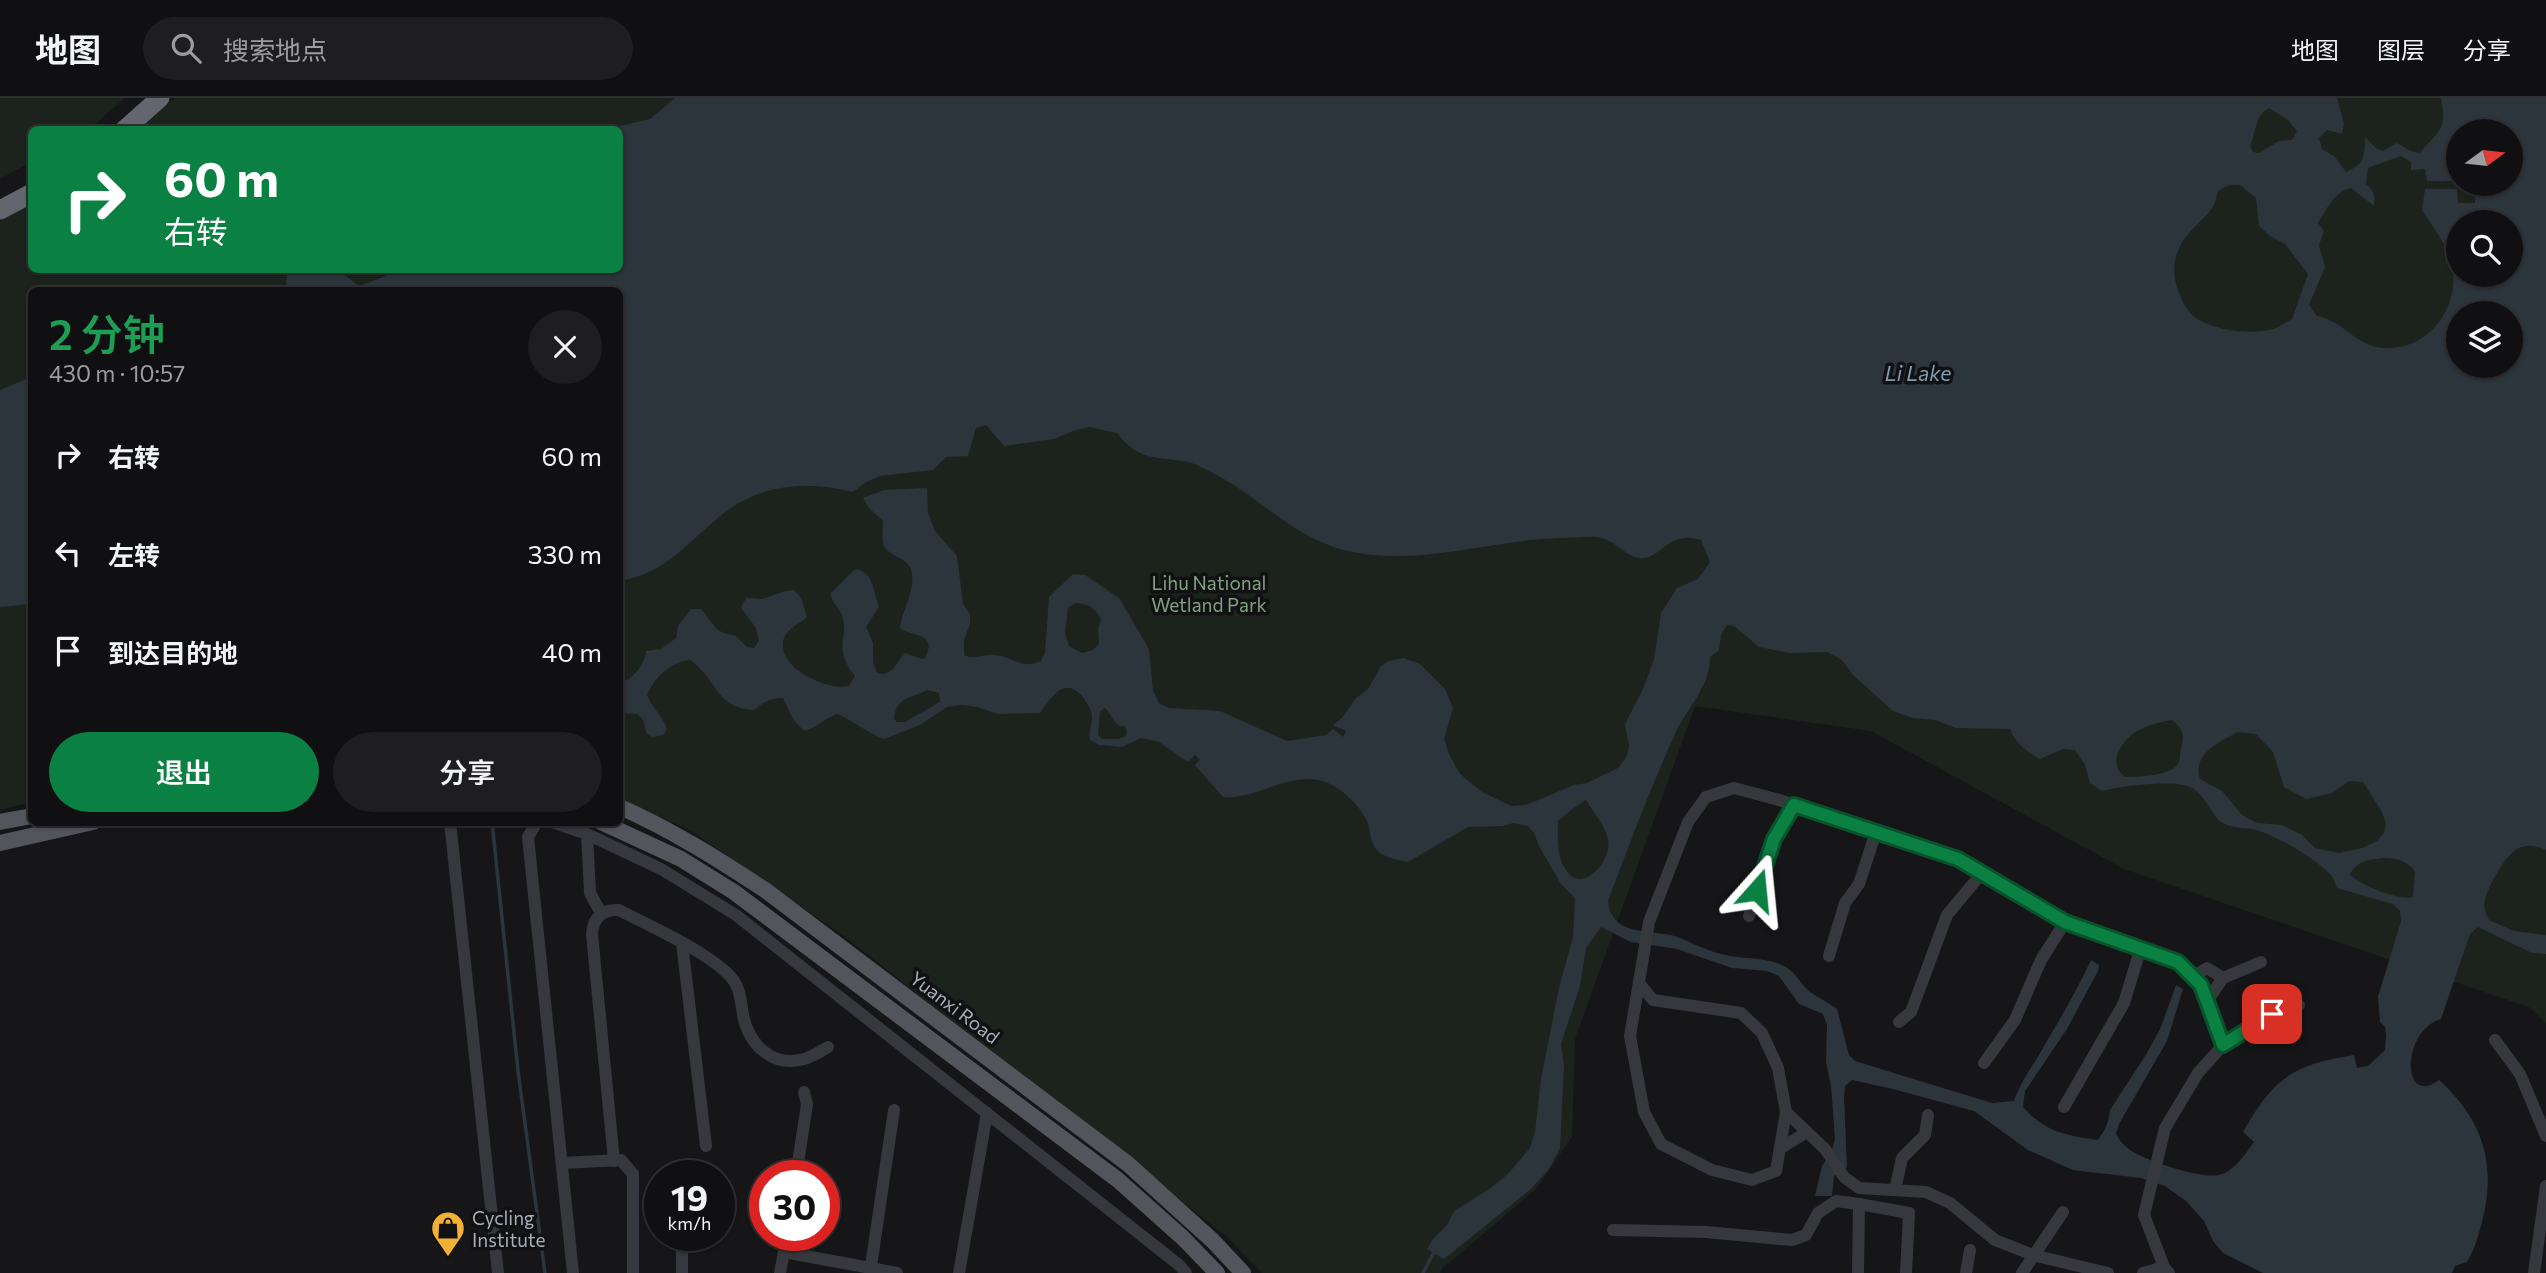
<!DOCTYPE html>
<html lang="zh">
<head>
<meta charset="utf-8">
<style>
	body { margin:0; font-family:Commissioner,"Noto Sans SC",sans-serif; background:#1e1e20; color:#f1f3f6; height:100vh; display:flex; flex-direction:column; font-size:26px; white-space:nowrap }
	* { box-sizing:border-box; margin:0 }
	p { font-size:23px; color:#9c9d9f }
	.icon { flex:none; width:38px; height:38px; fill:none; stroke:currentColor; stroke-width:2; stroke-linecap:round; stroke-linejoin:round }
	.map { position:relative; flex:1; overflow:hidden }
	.drawer { position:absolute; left:28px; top:189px; width:595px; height:539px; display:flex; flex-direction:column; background:#101012; border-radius:10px; box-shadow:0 2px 5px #0004,0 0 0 2px #303032 }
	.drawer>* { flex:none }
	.guide { position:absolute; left:28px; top:28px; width:595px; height:147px; border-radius:10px; box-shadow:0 2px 5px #0004,0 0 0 2px #303032; background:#0b8043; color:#fff; overflow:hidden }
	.needle { width:46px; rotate:75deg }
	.controls { position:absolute; left:2446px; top:21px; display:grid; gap:14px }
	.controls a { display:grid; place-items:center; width:77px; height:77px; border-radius:50%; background:#101012; box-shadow:0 2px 5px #0004,0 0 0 2px #303032; font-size:35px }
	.speed { position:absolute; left:644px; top:1062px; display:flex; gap:14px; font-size:35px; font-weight:700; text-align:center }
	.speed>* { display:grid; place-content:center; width:91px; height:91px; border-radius:50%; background:#101012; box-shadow:0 2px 5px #0004,0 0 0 2px #303032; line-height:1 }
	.speed small { font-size:18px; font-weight:400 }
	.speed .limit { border:10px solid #d22; background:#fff; color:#111 }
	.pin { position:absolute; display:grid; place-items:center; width:60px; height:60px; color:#fff; margin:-30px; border-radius:14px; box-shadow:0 4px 10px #0006 }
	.me { position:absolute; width:77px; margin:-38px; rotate:18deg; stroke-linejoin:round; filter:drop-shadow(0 0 5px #0008) }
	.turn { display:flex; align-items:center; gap:24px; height:147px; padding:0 21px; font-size:32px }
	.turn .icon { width:91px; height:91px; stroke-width:2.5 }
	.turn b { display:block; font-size:49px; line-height:60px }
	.round { display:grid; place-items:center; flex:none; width:74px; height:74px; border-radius:37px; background:#1e1e20 }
	.headline { display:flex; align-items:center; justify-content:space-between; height:119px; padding:0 21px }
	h1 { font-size:42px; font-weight:600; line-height:52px; color:#1e9e55 }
	.button { display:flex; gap:14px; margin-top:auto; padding:14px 21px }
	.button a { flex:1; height:80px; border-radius:42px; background:#0b8043; color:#fff; font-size:28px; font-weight:600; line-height:80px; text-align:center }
	.button a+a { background:#1e1e20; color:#f1f3f6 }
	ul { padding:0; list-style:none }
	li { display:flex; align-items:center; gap:21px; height:98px; padding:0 21px }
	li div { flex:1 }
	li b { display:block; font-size:26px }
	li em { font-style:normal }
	header { display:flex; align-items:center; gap:42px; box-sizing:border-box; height:98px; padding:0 35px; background:#101012; border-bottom:2px solid #303032 }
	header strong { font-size:33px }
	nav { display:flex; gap:38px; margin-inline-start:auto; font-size:24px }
	.search { width:490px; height:63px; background:#1e1e20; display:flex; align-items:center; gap:18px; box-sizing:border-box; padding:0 24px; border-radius:38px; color:#9c9d9f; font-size:26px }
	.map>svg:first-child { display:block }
	.green { fill:#1c231d; fill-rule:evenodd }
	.water { fill:#2c353c; fill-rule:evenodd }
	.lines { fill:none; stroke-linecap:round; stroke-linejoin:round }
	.stream { stroke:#2c353c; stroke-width:3.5 }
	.minor { stroke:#37383d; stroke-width:12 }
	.major { stroke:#53555c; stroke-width:16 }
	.highway { stroke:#63666e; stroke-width:19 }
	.route-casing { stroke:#07532c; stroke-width:18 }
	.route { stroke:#0b8043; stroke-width:12 }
	.labels { text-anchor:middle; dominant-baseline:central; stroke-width:7; stroke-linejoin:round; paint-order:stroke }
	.park-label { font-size:19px; fill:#7fa381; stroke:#111113 }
	.street-label { font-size:19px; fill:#a8adb8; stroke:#111113 }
	.poi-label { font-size:19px; fill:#a8adb8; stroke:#111113; text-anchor:start }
	.water-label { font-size:21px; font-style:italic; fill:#7f9bb3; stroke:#111113 }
</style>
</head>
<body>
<header>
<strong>地图</strong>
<div class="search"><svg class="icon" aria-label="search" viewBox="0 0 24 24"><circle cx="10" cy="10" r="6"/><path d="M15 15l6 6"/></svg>搜索地点</div>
<nav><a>地图</a><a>图层</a><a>分享</a></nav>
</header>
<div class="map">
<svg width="2546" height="1175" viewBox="0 0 2546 1175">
	<rect width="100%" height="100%" fill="#161618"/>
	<g class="green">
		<polygon points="0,0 125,0 89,31 32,32 31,64 0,81"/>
		<path d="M175,0H2546V925L2531,910L2124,771L1871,633L1695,608L1575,941L1572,1039L1536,1091L1442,1171L1440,1175H1262L1226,1138L844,838L690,732L620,703V192H32L31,704L0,712V123L31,104L32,172H620V32L137,31ZM2459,33H2511V86H2459ZM2459,124H2511V177H2459ZM2459,215H2511V268H2459Z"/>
	</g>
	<g class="water">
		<path d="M675,0H2337L2344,26L2342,36L2327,32L2319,40L2322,51L2335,59L2346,74C2366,65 2364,59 2365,39L2377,51L2383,53L2397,45L2411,53L2420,55C2440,31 2447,32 2441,0H2546V752C2537,748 2529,746 2519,750C2505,756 2486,792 2484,806C2484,812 2487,817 2489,822L2514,833L2546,837V856L2532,855L2478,829L2470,836L2441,921C2401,933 2401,1010 2439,982C2483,1022 2497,1066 2482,1124C2478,1138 2475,1151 2467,1164L2455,1168L2452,1175H2263L2223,1155L2213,1143L2204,1123L2186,1103L2165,1088L2141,1080L2073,1072L2028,1052L1974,1013L1893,991L1852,982L1845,988L1844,999L1847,1069L1834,1078L1832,1098H1815L1822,1068L1832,1052L1835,1041L1831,987L1826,964L1827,927L1823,916L1799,906L1779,878L1767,873L1732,870L1677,851L1631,844L1601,829L1586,850L1580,888L1561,946L1564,967L1560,1050L1549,1071L1531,1091L1444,1161L1427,1151L1433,1141L1447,1127L1454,1113L1488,1092L1508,1076L1530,1050L1535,1034L1541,981L1559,890L1573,839L1575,800L1561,786L1539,748L1534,735L1528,728L1513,725L1503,728L1468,729L1408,764C1398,762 1386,760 1378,753C1369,745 1371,732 1367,723C1359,707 1344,692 1328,685C1294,670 1257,702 1223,699L1195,667L1200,662L1195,657L1188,664L1159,644L1151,642L1141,640L1122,649L1099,647L1090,642C1088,634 1092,628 1092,620C1092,612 1087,605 1083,599C1064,577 1052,599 1040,615L998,616L977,609L962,607L947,609L920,627L884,641C867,635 854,623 837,616C823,621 819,629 804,633L793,621L783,600C771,600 763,604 754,612C716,611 715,578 690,562C670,564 655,579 647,597C652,610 663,618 667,631L663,637L652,639L647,636L643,622L638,616L620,615V585C633,581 645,567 646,553L661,551L676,540L678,528L691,511H701C714,525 714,536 735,537L747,549L754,550L759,543L756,530L741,510L746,500L762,501L786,493L794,492L801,500L807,519C798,527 782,532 783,548C783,572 828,593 849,588L855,578C830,547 852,539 841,515C837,507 831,505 831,495L855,471C874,474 873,493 879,509L866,529L873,545V564L877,575C891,580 896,565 905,555L922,561L925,560C938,535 913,539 900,530C902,511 917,491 911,471C906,458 887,459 883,445C882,439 883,430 883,423L870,411L863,400L884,392L927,390L928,415L935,433L957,458L963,506L970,516V526L964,542V557C973,562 981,557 992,557C1013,557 1020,573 1041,563L1045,555L1049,499L1073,476L1085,477L1119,500L1149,551L1153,593L1159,605L1169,610L1220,613L1287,643L1326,637L1333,631L1343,639L1346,633L1333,627L1342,620L1356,600L1368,591L1381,568L1389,563L1404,560L1420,566L1445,591L1453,610L1444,641L1449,656L1460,676L1482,694L1511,708L1526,707L1574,687L1587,685L1618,670L1627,658L1629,648L1625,626L1643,591L1654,561L1661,515L1677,490L1698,481L1710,464L1701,442C1667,431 1661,463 1639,460C1625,458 1616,442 1597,439C1586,438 1572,440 1560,440C1489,442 1415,470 1344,452C1294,439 1261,401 1217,377C1208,373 1197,366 1188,364C1157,358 1139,364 1117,335L1089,329L1073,333L1054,341L1004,348L986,327L976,330L968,358L946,359L933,372L880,378L866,384L853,394C801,381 754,387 713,424C682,451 663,475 620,483V192H286L287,172H338L359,188L402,172H620V32L607,31L650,21ZM2269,10L2288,22L2297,33L2292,42L2279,43L2259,55L2253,54L2250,48C2257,33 2254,18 2269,10ZM2459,33H2511V86H2476L2475,105H2458L2457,91H2425L2422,112C2432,129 2446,144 2451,163C2463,206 2430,253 2383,250C2356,248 2342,222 2317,218L2309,207L2325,169L2319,147L2324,133L2318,125C2327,111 2334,94 2351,90L2374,108C2375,98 2374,92 2366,86L2368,70L2401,58L2411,64V72L2425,71L2427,83H2458ZM2231,87H2240L2256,100L2259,128L2270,138L2285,146L2308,176L2292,221C2286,224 2280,229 2273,231C2251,237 2219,233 2199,222C2188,216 2182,204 2178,192C2173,179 2173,163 2179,150C2186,135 2200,125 2210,113C2221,100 2210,92 2231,87ZM2459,124H2511V177H2459ZM2459,215H2511V268H2459ZM1075,505C1089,506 1094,509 1101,521L1098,531L1099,546L1093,552L1082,555L1069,548L1065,535L1068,510ZM1727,527L1734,528L1759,549L1790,555L1827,554L1842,562L1853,577L1893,613L1913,620L1935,622L1956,630L2010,631C2016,647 2026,652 2040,661L2063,651L2075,652L2085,667L2090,685L2102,693C2120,688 2170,682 2187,688C2204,693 2208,712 2220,723C2229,731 2245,729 2256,732C2279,739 2313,759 2330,776C2334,780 2335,785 2337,790L2393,806L2400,813L2401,823L2378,899L2380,924L2385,929L2386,937L2385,952L2368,968L2357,970L2354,957C2292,967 2274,980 2243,1034L2254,1044C2245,1056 2235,1073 2219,1077C2201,1081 2146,1063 2130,1052C2124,1048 2120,1043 2116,1036L2119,1026L2167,943L2183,891L2176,887L2161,929L2147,955L2110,1012C2109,1024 2105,1032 2098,1042C2067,1038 2045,1034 2023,1009L2025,993L2067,931L2098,873L2099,867L2091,862C2077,892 2060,921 2043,950C2033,968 2021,983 2014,1003L1992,1005L1855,963L1849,957L1837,911C1829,905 1819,900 1810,894C1800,886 1796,874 1784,868C1764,858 1742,862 1721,856C1704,852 1688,842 1671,837C1646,832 1611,837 1608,803C1629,747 1650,691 1675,636C1687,609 1710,590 1710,559L1719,552L1721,537ZM927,592L939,595L940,604L905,624H897L894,621C896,599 910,601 927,592ZM1105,610C1111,616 1113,623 1119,628H1124L1127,632L1126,638L1119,641H1102L1098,637L1100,613ZM2172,622C2183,631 2185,637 2181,650C2180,655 2180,663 2178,666C2171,678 2137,679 2125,679C2117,672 2114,666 2118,655C2129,631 2148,627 2172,622ZM2238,634L2256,636L2273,654L2284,689L2306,701L2332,695L2349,683L2363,684L2382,714L2386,726L2384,735L2377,743L2362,750L2339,755L2315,750L2302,737L2282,727L2257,725L2242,717L2222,693L2200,681C2192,656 2219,644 2238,634ZM1586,702C1593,714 1605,727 1608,741C1613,761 1583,798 1566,772C1556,759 1558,738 1558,723L1571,712ZM2385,760C2398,760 2406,763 2415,773L2413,799C2400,803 2358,787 2350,776C2360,761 2367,762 2385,760Z"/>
		<polygon points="31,279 31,506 0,509 0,292"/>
	</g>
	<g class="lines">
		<g class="stream">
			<polyline points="492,724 518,973 545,1175"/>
			<polyline points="1423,1175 1435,1152"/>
		</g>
		<g class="minor">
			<polyline points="450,724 498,1175"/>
			<polyline points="537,724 528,739 573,1175"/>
			<polyline points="552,724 587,736 661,771 736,817 1179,1167 1186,1175"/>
			<polyline points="587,736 590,795 601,815"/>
			<polyline points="1749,818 1774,741 1794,707"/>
			<polyline points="682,845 706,1048"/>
			<polyline points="1829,858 1845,805 1859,786 1876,734"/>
			<polyline points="2193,879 2207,870 2223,880"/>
			<polyline points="1639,885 1653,902 1741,915 1762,935 1778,970 1786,1014 1825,1051 1844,1079 1859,1090 1926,1094 1950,1105 1995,1142 2033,1157 2108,1175"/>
			<polyline points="2207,903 2223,880 2261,864"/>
			<polyline points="1899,924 1911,914 1947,817 1982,775"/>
			<polyline points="2495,942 2520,976 2546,1038"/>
			<polyline points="2223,947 2272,916 2299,907"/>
			<polyline points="1984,965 2015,922 2041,862 2065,824"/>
			<polyline points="2064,1009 2124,905 2141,849"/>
			<polyline points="1786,1014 1776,1073 1752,1082 1712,1072 1661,1046 1644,1014 1630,938 1649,824 1688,724 1706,699 1734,690 1779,702 1957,761 2065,824 2111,839 2178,864 2201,887 2223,947 2198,975 2165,1030 2144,1117 2164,1169 2169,1175"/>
			<polyline points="1781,1050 1807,1034"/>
			<path d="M614,1063L592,836C593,820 602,811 619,812C651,829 700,850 726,874C741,888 740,899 743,917C749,947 773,970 804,961C812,959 821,953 828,949"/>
			<polyline points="562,1065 621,1062 633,1076 633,1175"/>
			<polyline points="683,1078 683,1072"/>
			<polyline points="796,1078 807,1006 804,994"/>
			<polyline points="1895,1092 1902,1060 1925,1037 1928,1017"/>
			<polyline points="1613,1132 1706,1134 1792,1142 1806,1137 1818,1115 1836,1103 1859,1106"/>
			<polyline points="784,1154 897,1175"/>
			<polyline points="682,1175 682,1138"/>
			<polyline points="780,1175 787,1138"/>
			<polyline points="870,1175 894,1012"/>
			<polyline points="959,1175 987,1015"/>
			<polyline points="1858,1175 1859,1106 1909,1115 1906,1175"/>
			<polyline points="1966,1175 1970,1152"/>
			<polyline points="2022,1175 2063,1114"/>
			<polyline points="2143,1175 2164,1169"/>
			<polyline points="2534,1175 2546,1088"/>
		</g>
		<g class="major">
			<path d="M620,709C672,732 718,761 765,792L1128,1066L1213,1143L1243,1175"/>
			<polyline points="0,724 32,718"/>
			<polyline points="601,724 681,761 734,794 1118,1082 1183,1140 1217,1175"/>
			<polyline points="0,745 93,724"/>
		</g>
		<g class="highway">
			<polyline points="124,32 160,0"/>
			<polyline points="0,112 32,95"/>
		</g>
	</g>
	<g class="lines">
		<g class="route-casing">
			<polyline id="route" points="1757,792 1774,741 1794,707 1958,761 2065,824 2178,864 2201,887 2223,947 2272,916"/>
		</g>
		<use href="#route" class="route"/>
	</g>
	<defs>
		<g id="shop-pin" transform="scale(1.75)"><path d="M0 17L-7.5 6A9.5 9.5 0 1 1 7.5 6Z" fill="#f2b134" stroke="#111113"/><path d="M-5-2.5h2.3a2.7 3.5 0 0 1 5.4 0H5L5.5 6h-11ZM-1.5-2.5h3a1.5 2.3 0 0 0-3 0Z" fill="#111"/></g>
	</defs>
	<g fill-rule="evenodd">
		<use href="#shop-pin" x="448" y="1130"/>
	</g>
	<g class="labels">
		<g class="park-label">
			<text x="1209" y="484">Lihu National<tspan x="1209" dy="22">Wetland Park</tspan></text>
		</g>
		<g class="street-label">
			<text transform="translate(955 909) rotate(37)">Yuanxi Road</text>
		</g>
		<g class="poi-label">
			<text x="472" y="1119">Cycling<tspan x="472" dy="22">Institute</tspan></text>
		</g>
		<g class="water-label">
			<text x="1918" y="274">Li Lake</text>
		</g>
	</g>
</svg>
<div class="controls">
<a><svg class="needle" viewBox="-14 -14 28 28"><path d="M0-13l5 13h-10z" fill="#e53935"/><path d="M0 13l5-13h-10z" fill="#9c9d9f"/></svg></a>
<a><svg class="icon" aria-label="search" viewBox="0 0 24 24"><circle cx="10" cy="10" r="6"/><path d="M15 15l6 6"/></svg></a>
<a><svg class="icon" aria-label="layers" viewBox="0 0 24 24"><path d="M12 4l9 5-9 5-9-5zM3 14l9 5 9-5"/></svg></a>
</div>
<div class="speed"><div>19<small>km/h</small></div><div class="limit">30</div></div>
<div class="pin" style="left:2272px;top:916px;background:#d93025"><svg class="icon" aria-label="arrive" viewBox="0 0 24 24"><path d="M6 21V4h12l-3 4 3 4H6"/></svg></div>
<svg class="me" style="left:1757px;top:792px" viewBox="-20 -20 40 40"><path d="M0-17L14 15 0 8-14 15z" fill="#0b8043" stroke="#fff" stroke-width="4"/></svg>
<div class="guide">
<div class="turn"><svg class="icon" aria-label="right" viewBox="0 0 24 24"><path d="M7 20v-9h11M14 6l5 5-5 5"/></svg><div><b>60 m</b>右转</div></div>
</div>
<section class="drawer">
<div class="headline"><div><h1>2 分钟</h1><p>430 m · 10:57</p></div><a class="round"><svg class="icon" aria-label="close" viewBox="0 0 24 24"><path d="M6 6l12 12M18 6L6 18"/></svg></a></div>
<ul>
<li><svg class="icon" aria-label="right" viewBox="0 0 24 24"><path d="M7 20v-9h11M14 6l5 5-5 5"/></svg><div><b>右转</b></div><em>60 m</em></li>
<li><svg class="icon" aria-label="left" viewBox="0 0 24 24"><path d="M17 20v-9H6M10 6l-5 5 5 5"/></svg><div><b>左转</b></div><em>330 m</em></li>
<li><svg class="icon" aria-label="arrive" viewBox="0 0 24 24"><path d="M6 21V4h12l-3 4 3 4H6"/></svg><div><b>到达目的地</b></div><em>40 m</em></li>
</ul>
<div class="button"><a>退出</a><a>分享</a></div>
</section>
</div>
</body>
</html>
